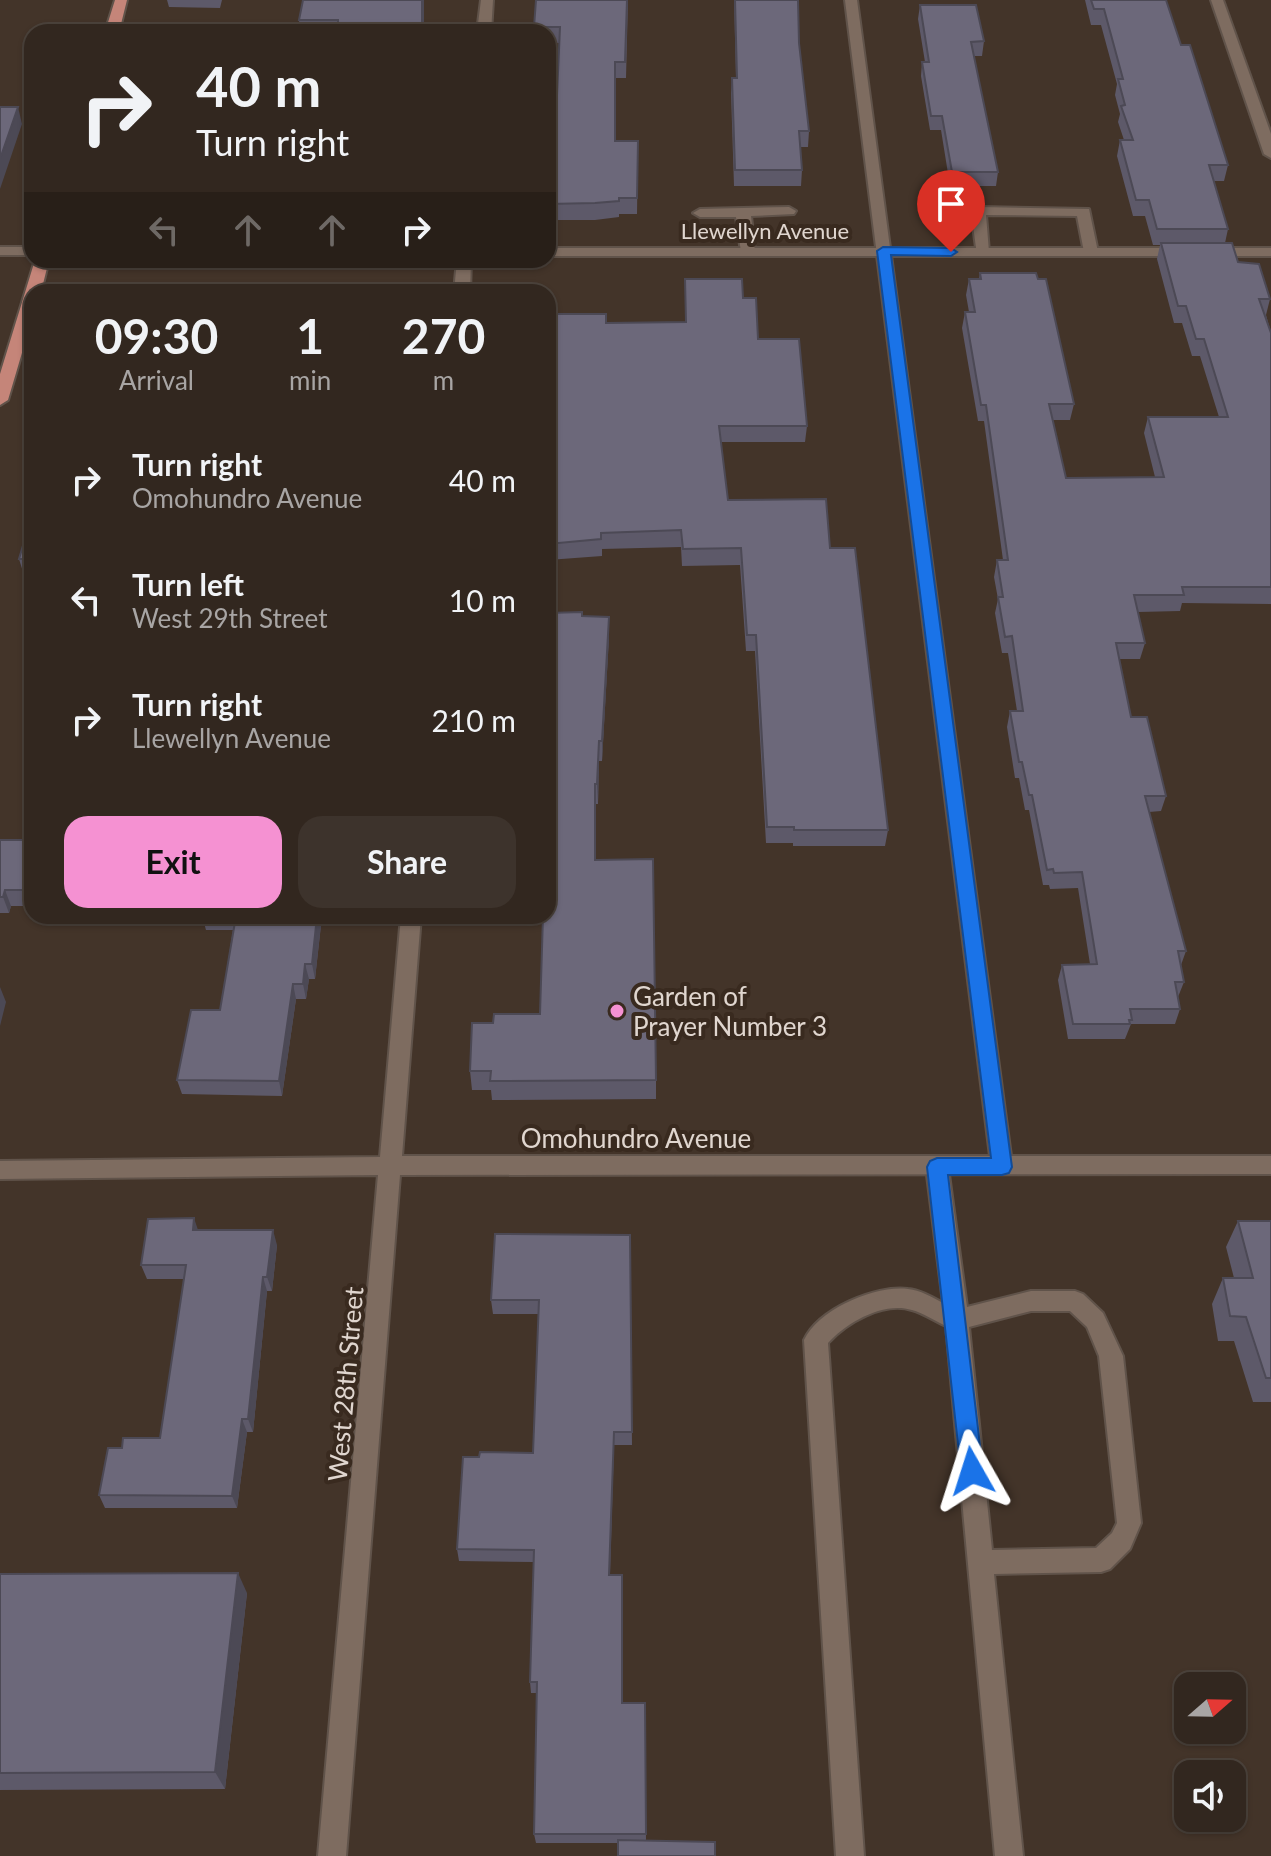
<!DOCTYPE html>
<html lang="en">
<head>
<meta charset="utf-8">
<style>
	body { margin:0; font-family:Lato,sans-serif; background:#3d332c; color:#f1f3f6; height:100vh; display:flex; flex-direction:column; font-size:30px; white-space:nowrap }
	* { box-sizing:border-box; margin:0 }
	p { font-size:26px; color:#a8a5a4 }
	.icon { flex:none; width:44px; height:44px; fill:none; stroke:currentColor; stroke-width:2; stroke-linecap:round; stroke-linejoin:round }
	.map { position:relative; flex:1; overflow:hidden }
	.drawer { position:absolute; left:24px; top:284px; width:532px; height:640px; display:flex; flex-direction:column; background:#32271f; border-radius:24px; box-shadow:0 2px 6px #0004,0 0 0 2px #4d443d }
	.drawer>* { flex:none }
	.top-card { position:absolute; left:24px; top:24px; width:532px; height:244px; border-radius:24px; box-shadow:0 2px 6px #0004,0 0 0 2px #4d443d; background:#32271f; color:#f1f3f6; overflow:hidden }
	.needle { width:52px; rotate:70deg }
	.controls { position:absolute; left:1174px; top:1672px; display:grid; gap:16px }
	.controls a { display:grid; place-items:center; width:72px; height:72px; border-radius:16px; background:#32271f; box-shadow:0 2px 6px #0004,0 0 0 2px #4d443d; font-size:40px }
	.pin { position:absolute; display:grid; place-items:center; width:68px; height:68px; color:#fff; margin:-82px -34px; border-radius:50% 50% 50% 0; rotate:-45deg; box-shadow:0 0 8px #0007 }
	.pin .icon { rotate:45deg }
	.me { position:absolute; width:88px; margin:-44px; rotate:354deg; stroke-linejoin:round; filter:drop-shadow(0 0 6px #0008) }
	.turn { display:flex; align-items:center; gap:28px; height:168px; padding:0 40px; font-size:36px }
	.turn .icon { width:104px; height:104px; stroke-width:2.5 }
	.turn b { display:block; font-size:56px; line-height:68px }
	.lanes { display:flex; align-items:center; height:76px; padding:0 40px; background:#0003; justify-content:center; gap:40px; direction:ltr }
	.lanes .off { opacity:.35 }
	.eta { display:flex; justify-content:space-evenly; align-items:center; height:136px; text-align:center }
	.eta b { font-size:48px; font-weight:700; line-height:56px }
	.button { display:flex; gap:16px; margin-top:auto; padding:16px 40px }
	.button a { flex:1; height:92px; border-radius:24px; background:#f591d2; color:#111; font-size:32px; font-weight:700; line-height:92px; text-align:center }
	.button a+a { background:#3d332c; color:#f1f3f6 }
	ul { padding:0; list-style:none }
	li { display:flex; align-items:center; gap:24px; height:120px; padding:0 40px }
	li div { flex:1 }
	li b { display:block; font-size:30px }
	li em { font-style:normal }
	.map>svg:first-child { display:block }
	.lines { fill:none; stroke-linecap:round; stroke-linejoin:round }
	.lane-casing { stroke:#60534a; stroke-width:4 }
	.street-casing { stroke:#60534a; stroke-width:4 }
	.secondary-casing { stroke:#60534a; stroke-width:4 }
	.primary-casing { stroke:#60534a; stroke-width:4 }
	.lane { fill:#7e6c60; fill-rule:evenodd }
	.street { fill:#7e6c60; fill-rule:evenodd }
	.secondary { fill:#7e6c60; fill-rule:evenodd }
	.primary { fill:#c58579; fill-rule:evenodd }
	.wall { fill:#5d5969 }
	.shaded-wall { fill:#4c4955 }
	.building { fill:#6c687a; stroke:#4c4955; stroke-width:2 }
	.route { fill:#1a73e8; stroke:#114b97; stroke-width:2 }
	.poi-dot { fill:#f591d2; stroke:#392a1f; stroke-width:3 }
	.labels { text-anchor:middle; dominant-baseline:central; stroke-width:8; stroke-linejoin:round; paint-order:stroke }
	.far-street-label { font-size:22px; fill:#e0d6cf; stroke:#392a1f }
	.poi-label { font-size:26px; fill:#e0d6cf; stroke:#392a1f; text-anchor:start }
	.street-label { font-size:26px; fill:#e0d6cf; stroke:#392a1f }
</style>
</head>
<body>
<div class="map">
<svg width="1271" height="1856" viewBox="0 0 1271 1856">
	<rect width="100%" height="100%" fill="#433429"/>
	<g class="lines">
		<g class="lane-casing">
			<g id="lane">
				<polygon points="789,207 796,211 794,214 751,216 755,252 748,256 741,252 736,217 700,217 693,213 700,209"/>
				<polygon points="978,207 1089,209 1098,252 1091,256 1084,252 1077,216 986,215 989,252 982,256 977,255 971,211"/>
				<path d="M937,1158L945,1160L948,1167L967,1307L1031,1291H1075L1083,1294L1103,1313L1123,1356L1141,1523L1130,1549L1110,1569L1101,1572L994,1574L1023,1856H995L946,1326C935,1321 923,1313 912,1310C883,1301 846,1323 828,1343L864,1856H836L804,1340C819,1309 875,1285 908,1289C920,1290 932,1297 943,1303L926,1167L929,1160ZM1031,1311H1070L1087,1327L1099,1356L1117,1523L1112,1533L1096,1548L992,1550L969,1327Z"/>
			</g>
		</g>
		<g class="street-casing">
			<g id="street">
				<polygon points="481,0 493,0 491,32 477,32"/>
				<polygon points="845,0 857,0 1011,1156 1271,1156 1271,1174 400,1175 346,1856 318,1856 378,1175 0,1179 0,1161 380,1157 401,916 421,916 402,1156 990,1156"/>
				<polygon points="1211,0 1223,0 1271,134 1271,158 1264,154"/>
				<polygon points="457,260 471,260 470,292 454,292"/>
			</g>
		</g>
		<g class="secondary-casing">
			<g id="secondary">
				<rect x="0" y="247" width="32" height="8"/>
				<rect x="548" y="248" width="723" height="8"/>
			</g>
		</g>
		<g class="primary-casing">
			<g id="primary">
				<polygon points="115,0 127,0 119,32 105,32"/>
				<polygon points="35,260 49,260 41,292 32,292 32,319 8,400 0,405 0,374"/>
			</g>
		</g>
		<use href="#lane" class="lane"/>
		<use href="#street" class="street"/>
		<use href="#secondary" class="secondary"/>
		<use href="#primary" class="primary"/>
	</g>
	<g class="wall">
		<polygon points="167,0 222,0 220,8 169,7"/>
		<polygon points="303,0 424,32 300,32 299,20"/>
		<polygon points="628,0 626,78 615,78 615,141 638,141 637,214 619,214 619,217 595,220 548,220 548,95 557,95 559,43 548,43 548,32 534,32 534,27"/>
		<polygon points="734,0 798,0 799,43 809,131 808,147 800,147 802,170 801,186 734,186 731,93 732,78 736,78"/>
		<polygon points="1085,0 1166,0 1181,45 1228,165 1224,181 1214,181 1228,229 1225,243 1238,262 1270,299 1266,315 1271,333 1271,604 1182,603 1180,611 1138,612 1145,643 1140,659 1119,659 1131,717 1166,796 1161,811 1149,812 1186,951 1181,965 1184,982 1178,997 1180,1009 1175,1024 1131,1024 1125,1039 1068,1039 1058,980 1062,965 1090,964 1078,888 1050,889 1049,885 1043,885 1029,810 1025,810 1019,778 1015,778 1007,727 1010,711 1017,711 1008,653 1002,653 995,613 998,599 994,577 997,560 1003,560 984,421 978,421 962,328 965,312 969,312 966,295 969,279 979,279 980,273 1074,404 1070,420 1052,420 1066,478 1155,477 1144,433 1148,417 1219,417 1200,356 1192,356 1182,323 1174,323 1157,259 1160,245 1153,245 1145,216 1133,216 1117,156 1120,140 1124,140 1118,122 1120,114 1115,95 1117,84 1101,25 1091,25"/>
		<polygon points="920,5 984,41 982,56 974,56 998,172 996,186 950,186 941,130 930,130 921,76 922,62 925,62 918,19"/>
		<polygon points="685,279 743,298 758,339 807,426 805,442 721,442 728,500 830,548 888,830 885,846 793,846 793,843 766,843 755,651 746,651 740,565 682,566 681,547 602,549 602,556 548,560 548,314 606,323 686,322"/>
		<polygon points="32,515 32,575 24,575 19,559"/>
		<polygon points="583,616 609,637 602,761 599,761 598,804 595,804 596,860 656,1080 656,1099 492,1100 491,1090 472,1090 470,1071 493,1023 540,1014"/>
		<polygon points="0,840 32,840 31,906 11,906 9,913 0,913"/>
		<polygon points="202,916 322,916 315,979 309,979 306,999 296,999 282,1096 182,1094 177,1080 220,1010 233,930 206,930"/>
		<polygon points="1238,1221 1271,1221 1271,1402 1253,1402 1234,1341 1218,1341 1212,1304 1223,1278 1234,1278 1226,1247"/>
		<polygon points="198,1230 277,1245 272,1291 267,1291 253,1432 247,1432 237,1508 105,1508 99,1495 122,1448 160,1438 184,1279 147,1279 141,1265"/>
		<polygon points="630,1235 632,1445 614,1445 610,1575 622,1703 645,1703 646,1841 618,1843 536,1843 534,1834 537,1693 531,1693 530,1682 534,1562 459,1561 457,1549 479,1457 533,1453 539,1314 493,1314 491,1300"/>
		<polygon points="0,1574 247,1593 225,1789 0,1790"/>
	</g>
	<g class="shaded-wall">
		<rect x="422" y="0" width="2" height="32"/>
		<polygon points="18,107 22,124 0,189 0,159"/>
		<polygon points="609,617 609,637 602,761 602,741"/>
		<polygon points="599,741 599,761 598,804 597,784"/>
		<polygon points="26,884 32,900 31,906 25,890"/>
		<polygon points="5,890 11,906 9,913 3,897"/>
		<polygon points="317,916 322,916 315,979 312,964"/>
		<polygon points="305,964 309,979 306,999 303,984"/>
		<polygon points="293,984 296,999 282,1096 279,1081"/>
		<polygon points="0,987 6,1002 0,1026"/>
		<polygon points="194,1218 199,1233 193,1230"/>
		<polygon points="273,1230 277,1245 272,1291 267,1277"/>
		<polygon points="263,1277 267,1291 253,1432 248,1419"/>
		<polygon points="242,1419 247,1432 237,1508 232,1496"/>
		<polygon points="238,1573 247,1593 225,1789 215,1772"/>
	</g>
	<g class="building">
		<polygon points="303,0 422,0 422,32 338,32 338,20 299,20"/>
		<polygon points="536,0 627,0 625,62 615,62 615,141 638,141 637,198 619,198 619,201 595,203 548,204 548,95 557,95 560,27 534,27"/>
		<polygon points="735,0 798,0 799,43 809,131 799,131 802,170 735,170 732,78 737,78"/>
		<polygon points="1091,0 1166,0 1181,45 1190,45 1228,165 1209,165 1228,229 1157,229 1149,200 1136,200 1120,140 1133,140 1121,106 1125,105 1118,79 1123,79 1104,9 1094,9"/>
		<polygon points="920,5 976,5 984,41 971,42 998,172 952,172 942,116 931,116 922,62 929,62"/>
		<polygon points="0,107 18,107 0,159"/>
		<polygon points="1161,243 1232,243 1238,262 1259,264 1270,299 1259,299 1271,333 1271,587 1182,587 1184,595 1134,595 1145,643 1116,643 1131,717 1147,717 1166,796 1145,796 1186,951 1178,951 1184,982 1175,982 1180,1009 1130,1009 1132,1020 1129,1020 1130,1024 1073,1024 1062,965 1097,964 1082,872 1054,873 1053,869 1047,870 1032,795 1029,795 1022,762 1019,762 1010,711 1023,711 1012,636 1005,637 998,597 1003,597 997,560 1008,560 986,405 981,405 965,312 975,312 969,279 981,279 980,273 1036,273 1038,279 1046,279 1074,404 1049,404 1066,478 1164,477 1148,417 1228,417 1204,339 1196,339 1186,306 1178,306"/>
		<polygon points="685,279 742,279 743,298 756,298 758,339 799,339 807,426 719,426 728,500 826,499 830,548 855,548 888,830 794,830 794,827 767,827 756,635 747,635 741,548 683,549 681,530 601,533 601,539 548,544 548,314 606,314 606,323 686,322"/>
		<polygon points="32,515 32,559 19,559"/>
		<polygon points="582,612 582,616 609,617 602,741 599,741 597,784 595,784 595,860 653,859 656,1080 490,1081 491,1071 470,1071 472,1023 493,1023 494,1014 540,1014 543,916 548,916 548,613"/>
		<polygon points="0,840 32,840 32,884 26,884 25,890 5,890 3,897 0,897"/>
		<polygon points="236,916 317,916 312,964 305,964 303,984 293,984 279,1081 177,1080 191,1010 220,1010"/>
		<polygon points="194,1218 193,1230 273,1230 267,1277 263,1277 248,1419 242,1419 232,1496 99,1495 108,1448 122,1448 123,1438 160,1438 186,1265 141,1265 148,1219"/>
		<polygon points="1238,1221 1271,1221 1271,1378 1266,1378 1246,1317 1230,1316 1223,1278 1253,1278"/>
		<polygon points="495,1234 630,1235 632,1432 614,1432 609,1575 622,1575 622,1703 645,1703 646,1834 534,1834 537,1682 530,1682 534,1550 457,1549 463,1457 479,1457 480,1452 533,1453 539,1300 491,1300"/>
		<polygon points="238,1573 215,1772 0,1773 0,1574"/>
		<polygon points="618,1840 715,1842 715,1856 618,1856"/>
	</g>
	<polygon class="route" points="883,247 951,248 957,252 951,256 891,255 1012,1167 1009,1173 1002,1175 948,1175 983,1471 980,1479 972,1482 965,1479 961,1471 927,1167 930,1161 937,1158 991,1158 877,251"/>
	<circle class="poi-dot" cx="617" cy="1011" r="8"/>
	<g class="labels">
		<g class="far-street-label">
			<text x="765" y="230">Llewellyn Avenue</text>
		</g>
		<g class="poi-label">
			<text x="633" y="996">Garden of<tspan x="633" dy="30">Prayer Number 3</tspan></text>
		</g>
		<g class="street-label">
			<text x="636" y="1138">Omohundro Avenue</text>
			<text transform="translate(345 1384) rotate(-85)">West 28th Street</text>
		</g>
	</g>
</svg>
<div class="controls">
<a><svg class="needle" viewBox="-14 -14 28 28"><path d="M0-13l5 13h-10z" fill="#e53935"/><path d="M0 13l5-13h-10z" fill="#a8a5a4"/></svg></a>
<a><svg class="icon" aria-label="sound" viewBox="0 0 24 24"><path d="M4 9h4l5-4v14l-5-4H4zM17 9q2 3 0 6"/></svg></a>
</div>
<div class="pin" style="left:951px;top:252px;background:#d93025"><svg class="icon" aria-label="arrive" viewBox="0 0 24 24"><path d="M6 21V4h12l-3 4 3 4H6"/></svg></div>
<svg class="me" style="left:972px;top:1471px" viewBox="-20 -20 40 40"><path d="M0-17L14 15 0 8-14 15z" fill="#1a73e8" stroke="#fff" stroke-width="4"/></svg>
<div class="top-card">
<div class="turn"><svg class="icon" aria-label="right" viewBox="0 0 24 24"><path d="M7 20v-9h11M14 6l5 5-5 5"/></svg><div><b>40 m</b>Turn right</div></div>
<div class="lanes"><svg class="icon off" aria-label="left" viewBox="0 0 24 24"><path d="M17 20v-9H6M10 6l-5 5 5 5"/></svg><svg class="icon off" aria-label="ahead" viewBox="0 0 24 24"><path d="M12 20V5M6 11l6-6 6 6"/></svg><svg class="icon off" aria-label="ahead" viewBox="0 0 24 24"><path d="M12 20V5M6 11l6-6 6 6"/></svg><svg class="icon" aria-label="right" viewBox="0 0 24 24"><path d="M7 20v-9h11M14 6l5 5-5 5"/></svg></div>
</div>
<section class="drawer">
<div class="eta">
<div><b>09:30</b><p>Arrival</p></div>
<div><b>1</b><p>min</p></div>
<div><b>270</b><p>m</p></div>
</div>
<ul>
<li><svg class="icon" aria-label="right" viewBox="0 0 24 24"><path d="M7 20v-9h11M14 6l5 5-5 5"/></svg><div><b>Turn right</b><p>Omohundro Avenue</p></div><em>40 m</em></li>
<li><svg class="icon" aria-label="left" viewBox="0 0 24 24"><path d="M17 20v-9H6M10 6l-5 5 5 5"/></svg><div><b>Turn left</b><p>West 29th Street</p></div><em>10 m</em></li>
<li><svg class="icon" aria-label="right" viewBox="0 0 24 24"><path d="M7 20v-9h11M14 6l5 5-5 5"/></svg><div><b>Turn right</b><p>Llewellyn Avenue</p></div><em>210 m</em></li>
</ul>
<div class="button"><a>Exit</a><a>Share</a></div>
</section>
</div>
</body>
</html>
